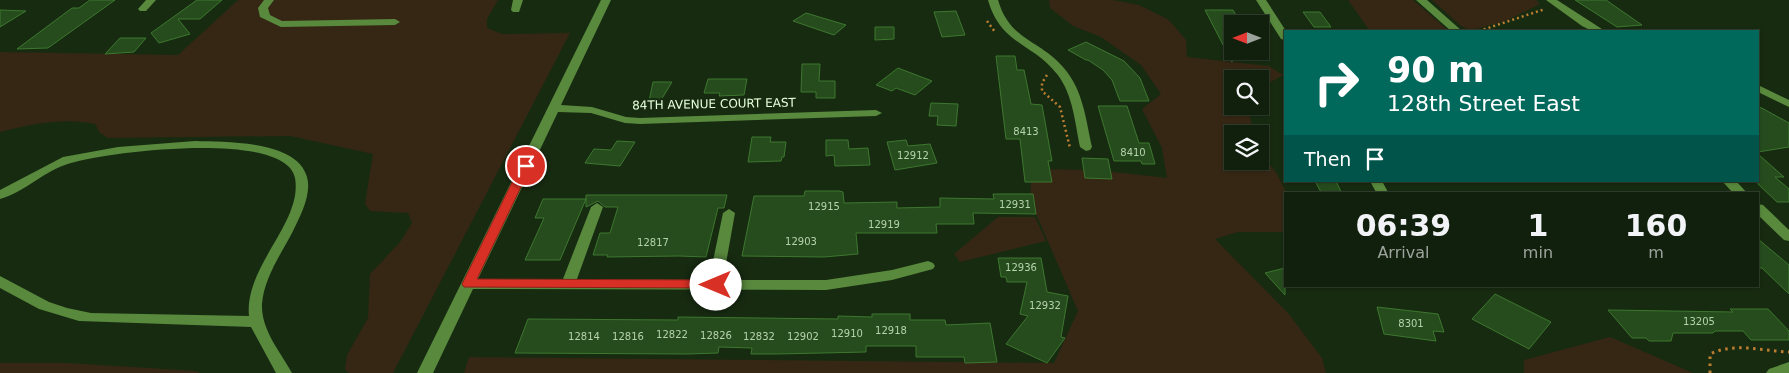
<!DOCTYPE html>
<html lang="en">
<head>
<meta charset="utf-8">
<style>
	body { margin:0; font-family:"DejaVu Sans",sans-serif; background:#1a2816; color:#f1f3f6; height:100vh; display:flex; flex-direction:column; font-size:19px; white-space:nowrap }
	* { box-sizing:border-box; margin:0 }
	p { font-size:16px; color:#9ca39d }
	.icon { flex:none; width:28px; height:28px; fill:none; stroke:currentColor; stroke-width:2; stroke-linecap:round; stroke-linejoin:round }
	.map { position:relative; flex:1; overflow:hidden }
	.details { position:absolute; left:1284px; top:192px; width:475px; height:95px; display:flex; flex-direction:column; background:#11200d; border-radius:0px; box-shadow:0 1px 4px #0004,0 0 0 1px #303e2e }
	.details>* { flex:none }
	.banner { position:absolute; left:1284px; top:30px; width:475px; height:152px; border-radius:0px; box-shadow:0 1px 4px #0004,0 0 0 1px #303e2e; background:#00695c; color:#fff; overflow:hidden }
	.needle { width:32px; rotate:270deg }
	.fabs { position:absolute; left:1224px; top:15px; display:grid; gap:10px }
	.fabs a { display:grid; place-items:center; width:45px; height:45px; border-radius:0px; background:#11200d; box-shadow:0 1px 4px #0004,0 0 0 1px #303e2e; font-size:25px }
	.pin { position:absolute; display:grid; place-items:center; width:42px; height:42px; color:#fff; margin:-21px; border:2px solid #fff; border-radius:50%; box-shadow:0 1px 5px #0007 }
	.me { position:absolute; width:55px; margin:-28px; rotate:270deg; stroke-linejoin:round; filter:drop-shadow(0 0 4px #0008) }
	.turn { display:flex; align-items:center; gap:18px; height:105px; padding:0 20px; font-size:22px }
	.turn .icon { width:65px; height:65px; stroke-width:2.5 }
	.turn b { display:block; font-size:35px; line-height:42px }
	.then { display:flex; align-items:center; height:48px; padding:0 20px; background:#0003; gap:10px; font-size:19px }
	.eta { display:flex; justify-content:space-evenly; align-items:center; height:85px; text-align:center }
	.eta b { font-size:30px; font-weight:800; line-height:35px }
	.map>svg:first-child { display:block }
	.green { fill:#352714 }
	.building { fill:#264c1d; stroke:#3d772f }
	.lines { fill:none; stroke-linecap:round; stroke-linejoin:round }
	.path-far1 { stroke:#bd7e31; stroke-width:2.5; stroke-dasharray:2 3; stroke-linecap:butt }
	.path { stroke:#bd7e31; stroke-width:3; stroke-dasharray:2.5 4.5; stroke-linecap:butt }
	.minor { fill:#58893d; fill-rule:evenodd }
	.route { fill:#d93025; stroke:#8d1f18 }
	.labels { text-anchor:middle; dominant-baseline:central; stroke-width:4.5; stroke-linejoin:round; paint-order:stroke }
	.number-label { font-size:10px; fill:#b5d2ac }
	.street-label { font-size:12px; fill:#e5ffdb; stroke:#172b11 }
</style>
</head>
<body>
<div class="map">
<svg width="1789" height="373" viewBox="0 0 1789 373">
	<rect width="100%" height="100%" fill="#172b11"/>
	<g class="green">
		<path d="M238,0H498L487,19V28L502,34L570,33L393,373H349L345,369L347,355L368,318L370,274L400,242L412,223L408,213L370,211L365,204L373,154L290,136L108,138L100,133L95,124C64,117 31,124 0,132V52L178,55Z"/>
		<polygon points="1049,0 1113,0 1139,5 1169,20 1186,40 1187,57 1269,66 1283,75 1260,88 1260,79 1232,79 1232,106 1252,106 1250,118 1255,134 1232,134 1232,161 1260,161 1260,151 1277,174 1287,194 1285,194 1285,232 1238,232 1215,239 1288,313 1322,358 1326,373 464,373 469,357 1054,363 1078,311 1030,200 1032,169 1097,170 1167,178 1162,148 1142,109 1161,94 1141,65 1101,37 1073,26 1050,8"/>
		<polygon points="1348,0 1413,0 1449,31 1370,31"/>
		<polygon points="1432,0 1536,0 1540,4 1508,20 1470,31 1461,26"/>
		<polygon points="998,217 1035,217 1046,241 960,262 954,254"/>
		<polygon points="1610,337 1693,373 1524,373 1524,360"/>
		<polygon points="0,363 68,363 196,371 200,373 0,373"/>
	</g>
	<g class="building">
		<polygon points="90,0 115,0 48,48 17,49 72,8 79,8"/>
		<polygon points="197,0 222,0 200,19 178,19 190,34 159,43 151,33"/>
		<polygon points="1575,0 1606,0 1642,25 1617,27"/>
		<polygon points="0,10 26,11 0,27"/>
		<polygon points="1205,10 1233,10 1241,24 1232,24 1232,62"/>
		<polygon points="956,11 965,35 942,37 934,12"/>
		<polygon points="1303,12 1320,12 1331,27 1314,27"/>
		<polygon points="806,13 846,25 834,35 793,21"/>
		<polygon points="875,27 894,27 894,39 875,40"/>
		<polygon points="120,38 146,38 134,52 105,54"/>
		<polygon points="1086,42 1124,61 1140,78 1149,101 1120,101 1112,80 1103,70 1088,60 1086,60 1068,50"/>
		<polygon points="996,56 1015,56 1017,70 1024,70 1031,104 1042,105 1052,161 1048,161 1052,182 1025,182 1020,139 1006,139"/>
		<polygon points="802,64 820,64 819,81 835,81 835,98 816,98 816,92 801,92"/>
		<polygon points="898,68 932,81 915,95 896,88 892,91 876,85"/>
		<polygon points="708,79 747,79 744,95 719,96 720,93 704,93"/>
		<polygon points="653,82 672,82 661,100 649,101"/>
		<polygon points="931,103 958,104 956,126 937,125 938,116 929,116"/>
		<polygon points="1098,106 1127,106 1139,143 1149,143 1155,164 1142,164 1141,161 1114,161"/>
		<polygon points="1758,106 1789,123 1789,147 1758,152"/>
		<polygon points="752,137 771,137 770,142 786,142 784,157 782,157 781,161 748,162"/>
		<polygon points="826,140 848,140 849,149 868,148 870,165 835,166 834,155 826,156"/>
		<polygon points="906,140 908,146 930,144 937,163 895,170 887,142"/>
		<polygon points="617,141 635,142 620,166 585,163 594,149 611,150"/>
		<polygon points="1758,154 1784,177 1775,177 1789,189 1789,202 1777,202 1758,184"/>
		<polygon points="1082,158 1108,159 1112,179 1085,178"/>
		<polygon points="1315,181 1336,181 1342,194 1322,194"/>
		<polygon points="805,191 839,191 843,192 844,203 897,202 897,208 940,207 940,198 994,199 993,194 1033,194 1036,214 973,213 974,224 936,224 937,233 856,233 858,254 824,257 742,256 754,196 804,196"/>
		<polygon points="586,195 727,195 724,208 718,208 706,257 679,256 607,257 608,255 593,255 600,233 610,233 618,207 605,207 598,201 586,207 586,199 560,260 525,260 544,218 535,218 543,199 586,199"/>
		<polygon points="1758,239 1789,265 1789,294 1762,268 1758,268"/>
		<polygon points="998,258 1041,258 1047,292 1068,296 1061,337 1065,338 1047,363 1006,344 1028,316 1020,314 1027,282 1007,282 1006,277 1001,277"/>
		<polygon points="1285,268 1285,295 1265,273"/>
		<polygon points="1495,294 1551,322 1529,349 1472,319"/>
		<polygon points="1377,307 1438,314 1444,332 1433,331 1436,341 1384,334"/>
		<polygon points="1730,309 1768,309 1789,331 1789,340 1751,340 1743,331 1715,331 1713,333 1673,333 1671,341 1649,341 1646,338 1632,338 1608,310 1733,312"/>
		<polygon points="872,314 910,314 910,320 945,320 946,325 990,323 997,362 965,363 964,357 916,357 916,346 866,346 866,352 777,354 751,354 752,348 719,347 718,353 687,354 515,353 528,319 678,320 678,317 838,319 838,316 872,317"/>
	</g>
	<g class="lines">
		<g class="path-far1">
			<polyline points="987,21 995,32"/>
			<polyline points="1479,31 1545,9"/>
			<polyline points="1047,75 1042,83 1042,91 1060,107 1070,148"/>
		</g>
		<path class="path" d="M1710,373V354C1735,342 1762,351 1789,352"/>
		<g class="minor">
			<polygon points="146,0 156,0 146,11 140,11 138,9"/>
			<polygon points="264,0 274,0 268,8 270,15 282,21 395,19 400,22 395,25 281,27 260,17 258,8"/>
			<polygon points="513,0 523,0 519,12 513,12 511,10"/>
			<polygon points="601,0 611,0 561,105 592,107 626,117 640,118 876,110 882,113 876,116 640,124 625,123 591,113 558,112 478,279 563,279 591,207 597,203 603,207 577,279 709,280 723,213 729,209 735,213 723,280 826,280 892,270 928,261 933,263 935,266 933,269 892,280 826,290 473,289 433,373 417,373"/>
			<path d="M988,0H998C1010,41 1039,39 1063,67C1083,89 1086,120 1092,147L1090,150L1086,151L1080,147C1075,123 1073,94 1057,74C1032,42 1001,45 988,0Z"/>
			<polygon points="1256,0 1266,0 1286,31 1285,40 1281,39"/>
			<polygon points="1416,0 1427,0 1462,31 1451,31"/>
			<polygon points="1546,0 1557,0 1605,31 1592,31 1582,26"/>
			<polygon points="1758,85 1789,100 1789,107 1758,92"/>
			<path d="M195,141C225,142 297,140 307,177C312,194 300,217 293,231C281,254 264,278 262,304C261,330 280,351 292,373H276L251,327L79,321L39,309L0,288V276L49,302L67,308L91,313L249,316C244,266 303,223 295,178C286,129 106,152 71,163C45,170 25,192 0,199V190L63,157L118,147Z"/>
			<polygon points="1370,181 1382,181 1389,194 1377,194"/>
			<polygon points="1722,181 1736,181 1748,194 1734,194"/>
			<polygon points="1758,204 1763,205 1789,230 1789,241 1784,240 1758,215"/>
			<polygon points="1789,362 1789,373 1766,373 1769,369"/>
		</g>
	</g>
	<polygon class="route" points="526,163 531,166 477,279 716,280 720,282 722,285 720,288 464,287 462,284 520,166"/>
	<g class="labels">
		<g class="number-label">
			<text x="1026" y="131">8413</text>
			<text x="1133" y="152">8410</text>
			<text x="913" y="155">12912</text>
			<text x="1015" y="204">12931</text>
			<text x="824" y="206">12915</text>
			<text x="884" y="224">12919</text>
			<text x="801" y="241">12903</text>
			<text x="653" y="242">12817</text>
			<text x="1021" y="267">12936</text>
			<text x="1045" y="305">12932</text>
			<text x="1699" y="321">13205</text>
			<text x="1411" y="323">8301</text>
			<text x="891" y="330">12918</text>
			<text x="847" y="333">12910</text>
			<text x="672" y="334">12822</text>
			<text x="716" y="335">12826</text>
			<text x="584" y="336">12814</text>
			<text x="628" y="336">12816</text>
			<text x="759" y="336">12832</text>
			<text x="803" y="336">12902</text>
		</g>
		<g class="street-label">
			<text transform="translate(714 104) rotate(-1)">84TH AVENUE COURT EAST</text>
		</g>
	</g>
</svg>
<div class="fabs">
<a><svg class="needle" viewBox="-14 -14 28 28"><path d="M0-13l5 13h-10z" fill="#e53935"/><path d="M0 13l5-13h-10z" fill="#9ca39d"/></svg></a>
<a><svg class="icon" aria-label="search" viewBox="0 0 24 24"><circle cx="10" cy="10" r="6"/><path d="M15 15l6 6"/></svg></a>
<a><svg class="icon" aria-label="layers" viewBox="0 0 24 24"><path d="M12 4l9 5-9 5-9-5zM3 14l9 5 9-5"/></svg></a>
</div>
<div class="pin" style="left:526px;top:166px;background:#d93025"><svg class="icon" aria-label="arrive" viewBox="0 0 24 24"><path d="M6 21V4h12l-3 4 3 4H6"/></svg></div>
<svg class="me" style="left:716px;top:285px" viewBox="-20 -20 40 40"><circle r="19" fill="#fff"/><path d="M0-13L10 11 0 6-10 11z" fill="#d93025"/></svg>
<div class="banner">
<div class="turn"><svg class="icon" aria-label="right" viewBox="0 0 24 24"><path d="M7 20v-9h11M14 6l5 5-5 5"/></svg><div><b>90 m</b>128th Street East</div></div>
<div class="then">Then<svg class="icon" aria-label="arrive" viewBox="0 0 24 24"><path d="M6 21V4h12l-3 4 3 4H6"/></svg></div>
</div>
<section class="details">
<div class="eta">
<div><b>06:39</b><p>Arrival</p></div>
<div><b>1</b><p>min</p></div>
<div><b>160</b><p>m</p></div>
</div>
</section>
</div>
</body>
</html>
